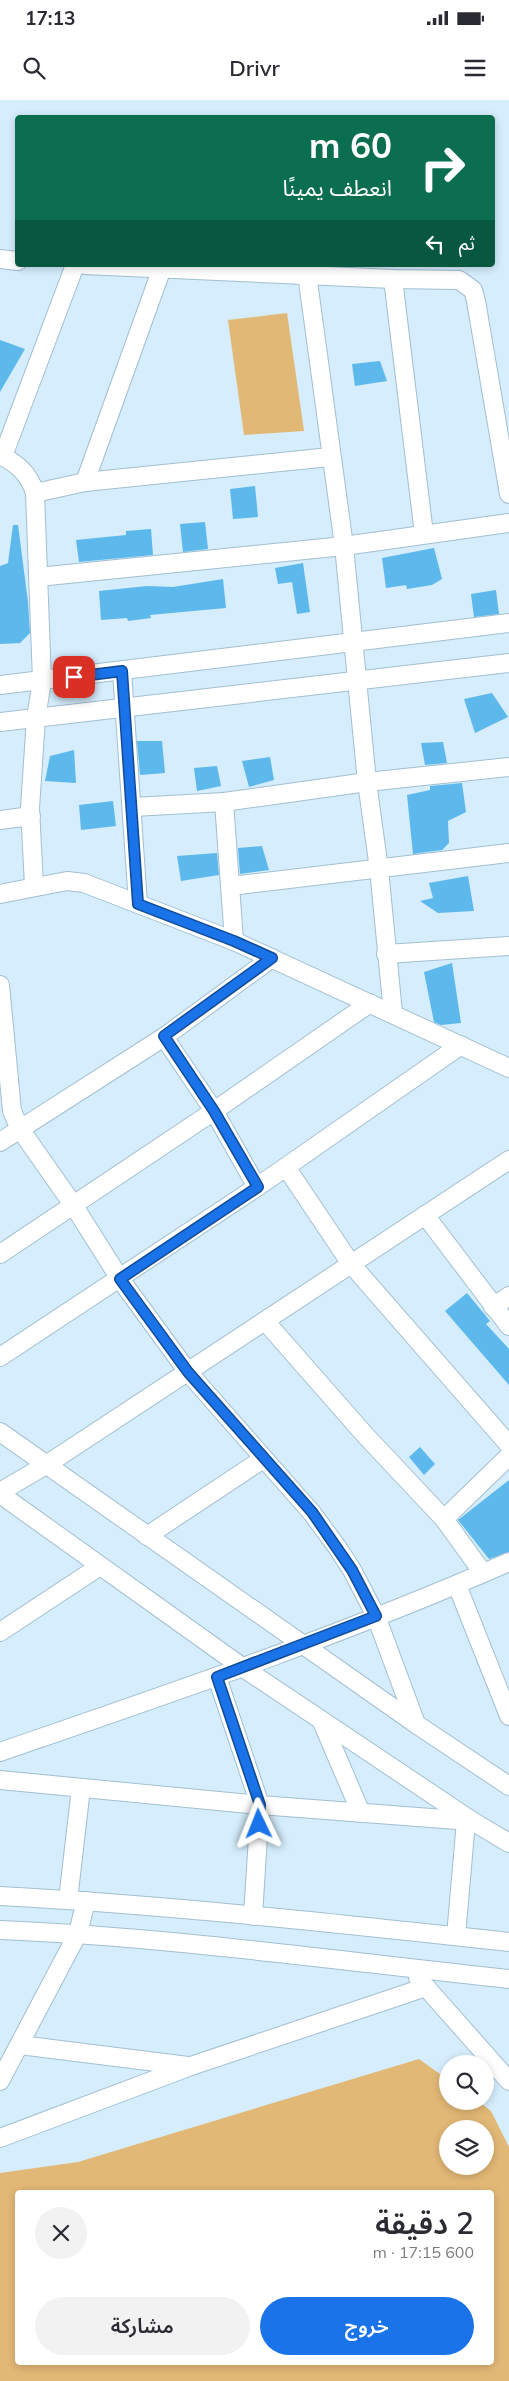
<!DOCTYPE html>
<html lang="ar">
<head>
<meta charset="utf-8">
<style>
	body { margin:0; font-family:Mulish,"Noto Sans Arabic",sans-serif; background:#f2f2f3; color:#2b2b33; direction:rtl; height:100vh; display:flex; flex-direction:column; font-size:19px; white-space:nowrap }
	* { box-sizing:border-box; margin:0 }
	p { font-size:16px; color:#7c7c81 }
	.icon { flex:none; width:28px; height:28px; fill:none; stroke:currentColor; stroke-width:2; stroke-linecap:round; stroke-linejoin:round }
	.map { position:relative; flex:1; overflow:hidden; direction:ltr }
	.details { position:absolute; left:15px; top:2090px; width:479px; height:175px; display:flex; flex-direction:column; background:#fff; border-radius:5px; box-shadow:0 2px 8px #0003; direction:rtl }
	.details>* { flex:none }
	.banner { position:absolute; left:15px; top:15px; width:480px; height:152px; border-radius:5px; box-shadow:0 2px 8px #0003; direction:rtl; background:#0b6e4f; color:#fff; overflow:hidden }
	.fabs { position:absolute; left:439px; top:1955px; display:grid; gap:10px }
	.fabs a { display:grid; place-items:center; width:55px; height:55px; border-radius:50%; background:#fff; box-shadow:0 2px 8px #0003; font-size:25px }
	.pin { position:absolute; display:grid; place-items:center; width:42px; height:42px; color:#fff; margin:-21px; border-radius:10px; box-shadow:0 2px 8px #0006 }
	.me { position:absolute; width:55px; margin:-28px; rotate:358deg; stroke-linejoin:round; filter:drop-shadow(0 0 4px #0008) }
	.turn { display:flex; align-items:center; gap:18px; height:105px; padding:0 20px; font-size:22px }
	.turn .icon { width:65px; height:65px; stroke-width:2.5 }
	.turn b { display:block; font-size:35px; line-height:42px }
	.then { display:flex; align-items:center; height:48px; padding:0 20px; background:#0003; gap:10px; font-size:19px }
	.round { display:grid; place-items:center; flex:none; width:52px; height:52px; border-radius:26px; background:#f2f2f3 }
	.summary { display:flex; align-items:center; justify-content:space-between; height:85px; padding:0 20px }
	h1 { font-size:30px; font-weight:600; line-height:38px }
	.primary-button { display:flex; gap:10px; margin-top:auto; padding:10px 20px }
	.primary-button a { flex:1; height:58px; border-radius:30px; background:#1a73e8; color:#fff; font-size:20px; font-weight:600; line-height:58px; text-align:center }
	.primary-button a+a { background:#f2f2f3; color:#2b2b33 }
	.status { display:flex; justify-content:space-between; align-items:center; height:35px; padding:0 25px; background:#fff; direction:ltr }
	.status svg { height:14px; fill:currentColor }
	header { display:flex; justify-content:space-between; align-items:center; height:65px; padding:0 20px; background:#fff; font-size:22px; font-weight:600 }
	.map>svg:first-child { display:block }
	.green { fill:#e2b876; fill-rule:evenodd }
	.building { fill:#5db8ec }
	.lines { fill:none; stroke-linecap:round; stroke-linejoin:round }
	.minor-casing { stroke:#a2bfd1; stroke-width:20 }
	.minor { stroke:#fff; stroke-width:18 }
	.route-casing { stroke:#114b97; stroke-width:12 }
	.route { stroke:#1a73e8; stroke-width:9 }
</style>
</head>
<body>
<div class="status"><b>17:13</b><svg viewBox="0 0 49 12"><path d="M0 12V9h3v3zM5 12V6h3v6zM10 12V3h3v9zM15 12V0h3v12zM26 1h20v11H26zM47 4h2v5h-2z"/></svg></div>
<header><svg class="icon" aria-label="menu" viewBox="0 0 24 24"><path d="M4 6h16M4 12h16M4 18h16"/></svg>Drivr<svg class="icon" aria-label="search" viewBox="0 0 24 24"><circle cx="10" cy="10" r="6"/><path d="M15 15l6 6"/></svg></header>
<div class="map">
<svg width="509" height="2281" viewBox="0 0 509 2281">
	<rect width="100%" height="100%" fill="#d5edfc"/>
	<g class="green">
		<polygon points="287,213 304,331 244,335 228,220"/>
		<path d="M419,1959L447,1979L448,2001H478L491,2011L509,2047V2281H0V2073L78,2062ZM448,2029H485V2066H448ZM18,2092H491V2262H18Z"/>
	</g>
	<g class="building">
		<polygon points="0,240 25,249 0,292"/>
		<polygon points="380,261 387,281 355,286 352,264"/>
		<polygon points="255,386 258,417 233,419 230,389"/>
		<polygon points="205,422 208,449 183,452 180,424"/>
		<polygon points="13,425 18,425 28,502 30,533 20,543 0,544 0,466 8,463"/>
		<polygon points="151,429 153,455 79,462 76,440 126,435 126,431"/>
		<polygon points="434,448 442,479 432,485 407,489 406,485 386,488 382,458"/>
		<polygon points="303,463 310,512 297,514 292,482 278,484 275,468"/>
		<polygon points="223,479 226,508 150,515 151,518 128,521 127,518 101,520 99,491 147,486 173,487"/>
		<polygon points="496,490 499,514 474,517 471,494"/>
		<polygon points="492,593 508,617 475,633 464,599"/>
		<polygon points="137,641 162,641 165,673 140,675"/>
		<polygon points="443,642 447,663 425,665 421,643"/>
		<polygon points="74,650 76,683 45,681 50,656"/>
		<polygon points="270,657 274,680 249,687 242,661"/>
		<polygon points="217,666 221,686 197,691 194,668"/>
		<polygon points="462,683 466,712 448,721 449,743 442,750 413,754 407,695 430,690 430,686"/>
		<polygon points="113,701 116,726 81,730 79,705"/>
		<polygon points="262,746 269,770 240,774 238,748"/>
		<polygon points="217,753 219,775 181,781 177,756"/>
		<polygon points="468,776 474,811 438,813 420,801 433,798 429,783"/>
		<polygon points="452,863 461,923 441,925 434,922 424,872"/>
		<polygon points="467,1193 490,1221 486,1224 509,1249 509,1285 445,1211"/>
		<polygon points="420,1347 435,1364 424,1375 409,1357"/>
		<polygon points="509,1380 509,1452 489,1459 458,1420"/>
	</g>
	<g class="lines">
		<g class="minor-casing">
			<g id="minor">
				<polyline points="0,159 18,161"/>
				<polyline points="85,165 393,179 459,180 473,190 476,201 509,394"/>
				<polyline points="307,174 344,446 367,682 379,769 393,913"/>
				<polyline points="393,179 424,434"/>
				<path d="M0,355C18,364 29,374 35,393L42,581L36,618L30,708L34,786"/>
				<polyline points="3,356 75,165"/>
				<polyline points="85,382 162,168"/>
				<polyline points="35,393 85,382 330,357"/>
				<polyline points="38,477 344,446 509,423"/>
				<polyline points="122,571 138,804"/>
				<polyline points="0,585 509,523"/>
				<polyline points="0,622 509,563"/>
				<polyline points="224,702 234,841"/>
				<polyline points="133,707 224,702 367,682 509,667"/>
				<polyline points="0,720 31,716"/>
				<polyline points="231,786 509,753"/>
				<polyline points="0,794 67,781 84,783 234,841 509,968"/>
				<polyline points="386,854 509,846"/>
				<polyline points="0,885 12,1011 20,1029 74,1106 120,1179 188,1272 312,1413 337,1447 352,1470 376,1516 416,1624"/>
				<polyline points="164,937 214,1011 257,1087"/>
				<polyline points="0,1042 164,937 272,858"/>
				<polyline points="286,1067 351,1164 509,1345"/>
				<polyline points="425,1115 509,1226"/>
				<polyline points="0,1154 214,1011 370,903"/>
				<polyline points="493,1207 509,1196"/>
				<polyline points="265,1221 365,1335 444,1419 483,1473"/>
				<polyline points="0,1257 257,1087 461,945"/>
				<polyline points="0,1332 416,1624 509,1686"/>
				<polyline points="0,1392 46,1365 509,1060"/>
				<polyline points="0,1394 242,1567 472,1721 509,1743"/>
				<polyline points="444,1419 509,1356"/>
				<polyline points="147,1436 263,1359"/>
				<polyline points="457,1485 509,1616"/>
				<polyline points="0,1532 100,1466"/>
				<polyline points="217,1577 260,1705 253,1816"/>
				<polyline points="322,1622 361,1713"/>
				<path d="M0,1652C171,1593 343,1535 509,1462"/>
				<polyline points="0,1680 260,1705 470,1721"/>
				<path d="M0,1796C170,1805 340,1824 509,1842"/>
				<polyline points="68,1800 81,1688"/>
				<path d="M0,1830C171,1837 339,1861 509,1879"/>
				<polyline points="456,1836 466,1721"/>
				<polyline points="418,1878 509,1981"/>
				<polyline points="20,1945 188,1966"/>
				<polyline points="0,1981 78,1833 86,1801"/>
				<polyline points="0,2038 191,1966 426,1887"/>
			</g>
		</g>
		<use href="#minor" class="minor"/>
	</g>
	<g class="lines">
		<g class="route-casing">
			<polyline id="route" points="74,577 122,571 138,804 234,841 272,858 164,936 214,1011 258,1087 120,1179 188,1272 312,1412 352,1470 376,1516 217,1577 260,1705 259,1724"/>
		</g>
		<use href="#route" class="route"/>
	</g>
</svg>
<div class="fabs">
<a><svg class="icon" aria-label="search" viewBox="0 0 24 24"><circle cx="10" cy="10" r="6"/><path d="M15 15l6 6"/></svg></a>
<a><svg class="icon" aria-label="layers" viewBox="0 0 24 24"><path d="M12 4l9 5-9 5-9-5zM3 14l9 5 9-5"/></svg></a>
</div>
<div class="pin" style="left:74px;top:577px;background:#d93025"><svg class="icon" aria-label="arrive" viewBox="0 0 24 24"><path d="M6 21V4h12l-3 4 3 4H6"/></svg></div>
<svg class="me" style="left:259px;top:1724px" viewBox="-20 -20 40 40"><path d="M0-17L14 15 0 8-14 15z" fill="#1a73e8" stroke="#fff" stroke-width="4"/></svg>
<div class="banner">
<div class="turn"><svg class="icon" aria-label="right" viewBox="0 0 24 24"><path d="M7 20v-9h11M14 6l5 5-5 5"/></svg><div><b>60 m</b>انعطف يمينًا</div></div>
<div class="then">ثم<svg class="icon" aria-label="left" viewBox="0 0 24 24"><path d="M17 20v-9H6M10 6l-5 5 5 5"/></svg></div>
</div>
<section class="details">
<div class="summary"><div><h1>2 دقيقة</h1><p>600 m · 17:15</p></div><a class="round"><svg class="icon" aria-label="close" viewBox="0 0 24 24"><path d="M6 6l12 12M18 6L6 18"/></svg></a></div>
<div class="primary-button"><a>خروج</a><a>مشاركة</a></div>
</section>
</div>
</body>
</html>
